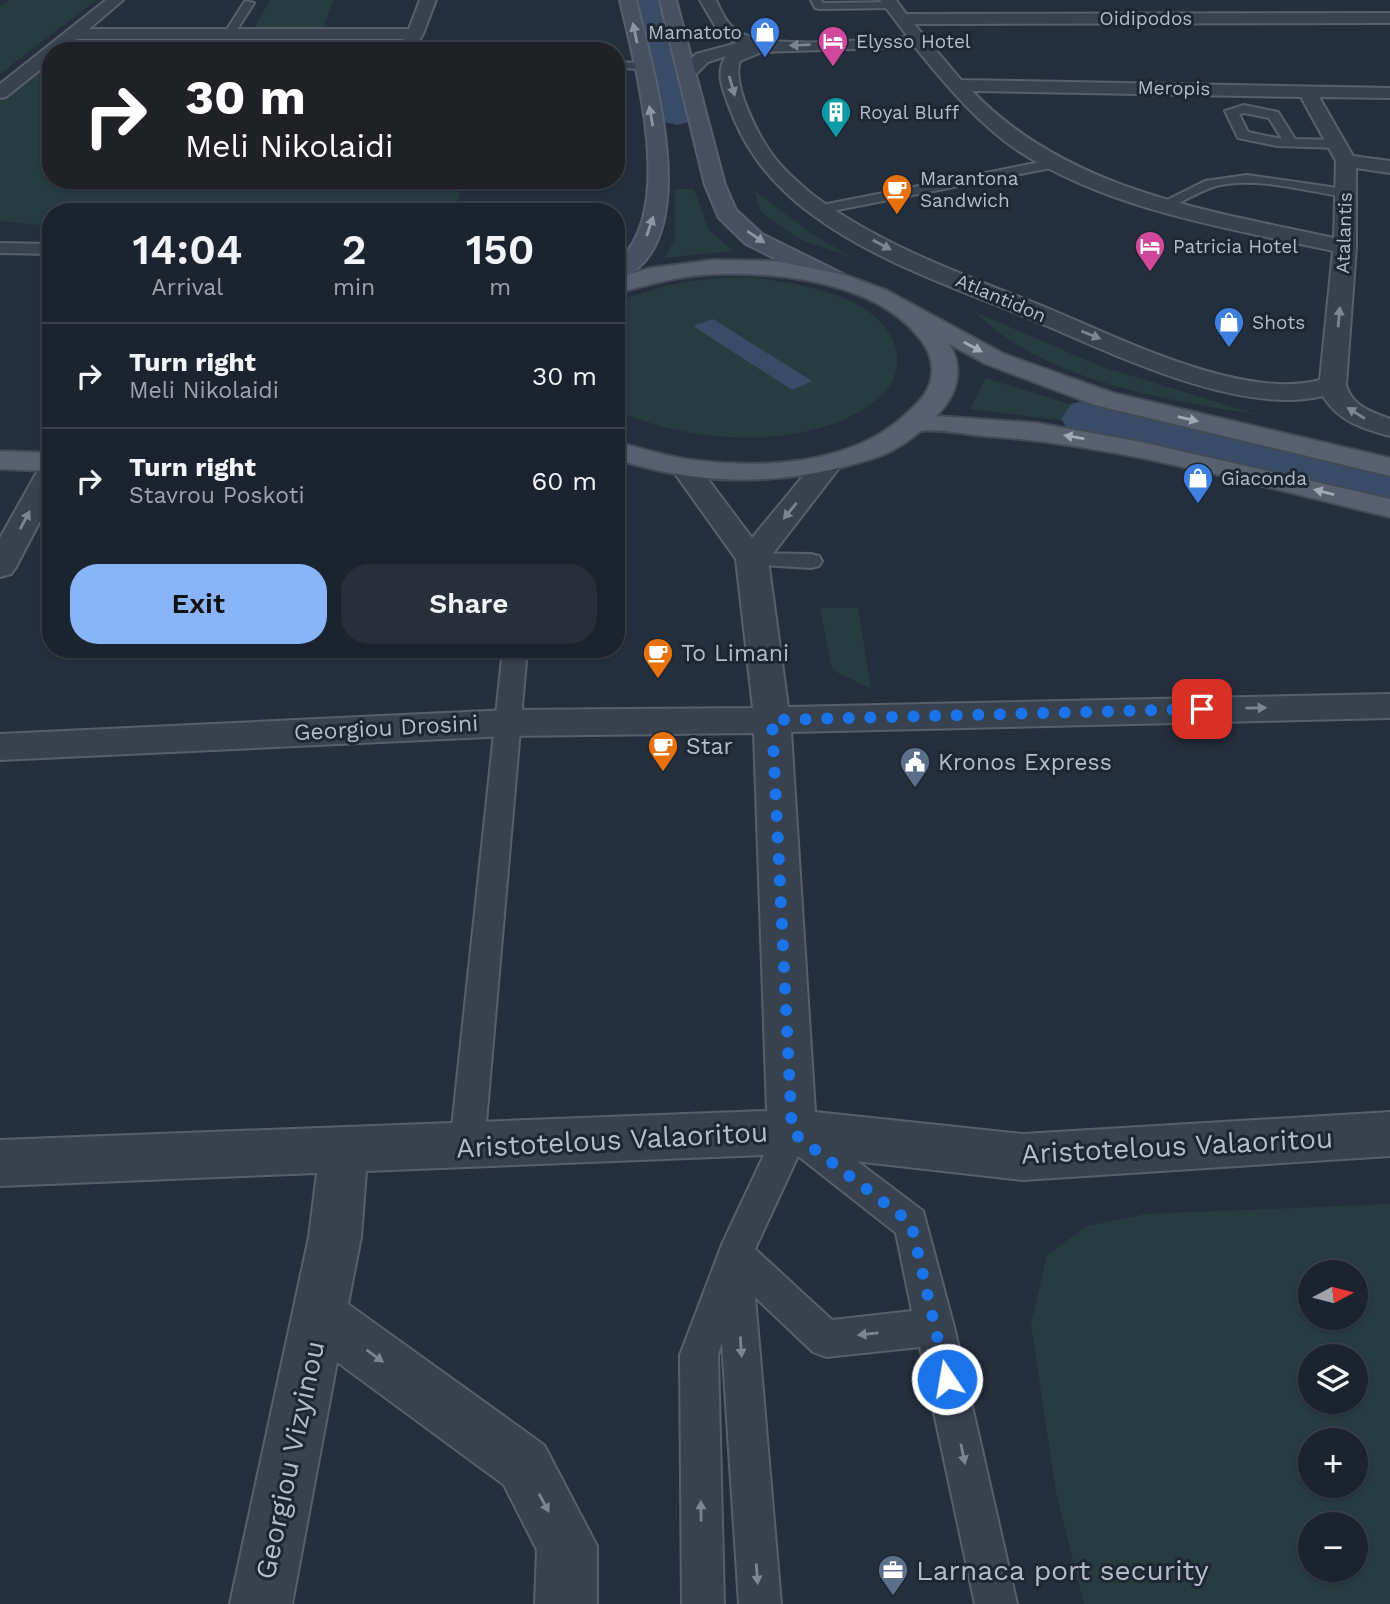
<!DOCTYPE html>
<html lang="en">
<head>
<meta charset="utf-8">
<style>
	body { margin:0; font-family:"Work Sans",sans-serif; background:#282f3a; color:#f1f3f6; height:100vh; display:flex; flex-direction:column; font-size:26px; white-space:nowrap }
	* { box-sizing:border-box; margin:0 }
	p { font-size:23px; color:#a0a4aa }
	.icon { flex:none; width:38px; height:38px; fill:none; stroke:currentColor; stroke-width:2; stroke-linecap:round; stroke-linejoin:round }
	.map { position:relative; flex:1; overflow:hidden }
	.side { position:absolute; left:42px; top:203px; width:583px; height:455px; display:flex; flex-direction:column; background:#1b232e; border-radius:28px; box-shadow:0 2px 5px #0004,0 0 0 2px #39404a }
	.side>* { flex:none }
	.guide { position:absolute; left:42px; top:42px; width:583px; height:147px; border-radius:28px; box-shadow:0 2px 5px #0004,0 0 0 2px #39404a; background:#202124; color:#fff; overflow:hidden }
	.needle { width:46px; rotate:83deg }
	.buttons { position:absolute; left:1298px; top:1260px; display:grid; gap:14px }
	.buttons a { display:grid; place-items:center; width:70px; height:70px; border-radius:50%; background:#1b232e; box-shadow:0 2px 5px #0004,0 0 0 2px #39404a; font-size:35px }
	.pin { position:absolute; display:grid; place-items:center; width:60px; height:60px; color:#fff; margin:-30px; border-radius:14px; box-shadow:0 4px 10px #0006 }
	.me { position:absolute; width:77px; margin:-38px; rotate:348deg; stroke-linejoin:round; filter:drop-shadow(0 0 5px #0008) }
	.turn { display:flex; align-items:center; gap:24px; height:147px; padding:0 28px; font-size:32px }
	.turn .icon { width:91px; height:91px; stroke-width:2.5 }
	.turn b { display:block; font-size:49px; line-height:60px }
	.eta { display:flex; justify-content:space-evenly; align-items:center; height:119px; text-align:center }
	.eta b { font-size:42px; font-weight:600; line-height:49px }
	.action { display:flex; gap:14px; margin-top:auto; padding:14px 28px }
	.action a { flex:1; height:80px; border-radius:28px; background:#8ab4f8; color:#111; font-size:28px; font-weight:600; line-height:80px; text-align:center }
	.action a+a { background:#282f3a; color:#f1f3f6 }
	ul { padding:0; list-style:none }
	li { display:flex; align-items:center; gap:21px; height:105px; padding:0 28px; border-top:2px solid #39404a }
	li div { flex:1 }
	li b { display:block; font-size:26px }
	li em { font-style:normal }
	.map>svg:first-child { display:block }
	.green { fill:#263c3f; fill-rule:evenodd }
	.water { fill:#394c67 }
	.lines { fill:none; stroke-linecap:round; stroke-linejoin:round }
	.river { fill:#394c67; fill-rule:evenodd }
	.lane-casing { stroke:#565f6c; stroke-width:4 }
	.street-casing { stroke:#565f6c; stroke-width:4 }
	.secondary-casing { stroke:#565f6c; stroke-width:4 }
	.primary-casing { stroke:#414a57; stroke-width:4 }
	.lane { fill:#38414e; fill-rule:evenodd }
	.street { fill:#38414e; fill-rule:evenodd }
	.secondary { fill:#465061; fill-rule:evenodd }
	.primary { fill:#56606e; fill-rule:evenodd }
	.oneway { fill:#8e96a5 }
	.oneway2 { fill:#7c8592 }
	.oneway3 { fill:#a1aab7 }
	.route { stroke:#1a73e8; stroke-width:12; stroke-dasharray:0 21.6 }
	.labels { text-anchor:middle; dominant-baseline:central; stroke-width:6; stroke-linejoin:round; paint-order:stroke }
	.far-street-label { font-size:19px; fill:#b4bcc9; stroke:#1d2633 }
	.far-poi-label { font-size:19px; fill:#b4bcc9; stroke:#1d2633; text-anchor:start }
	.poi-label { font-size:23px; fill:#b4bcc9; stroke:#1d2633; text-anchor:start }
	.street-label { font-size:23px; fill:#b4bcc9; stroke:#1d2633 }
	.near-street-label { font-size:28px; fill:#b4bcc9; stroke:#1d2633 }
	.near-poi-label { font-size:28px; fill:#b4bcc9; stroke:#1d2633; text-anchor:start }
</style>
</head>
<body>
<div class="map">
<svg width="1390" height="1604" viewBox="0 0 1390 1604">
	<rect width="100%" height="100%" fill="#242f3e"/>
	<g class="green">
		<polygon points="9,0 96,0 0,74 0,6"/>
		<polygon points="270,0 334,0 323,28 253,30"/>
		<polygon points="78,36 176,40 164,51 61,51"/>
		<polygon points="51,59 51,180 464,180 454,212 51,212 51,226 0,221 0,101"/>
		<polygon points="675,189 694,189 709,230 733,251 664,258 675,239"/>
		<polygon points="754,190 814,235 851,257 799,239 761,212"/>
		<path d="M751,277C799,284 888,296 897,354C899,367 894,383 884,393C824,453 686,446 616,409V302C665,283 699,278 751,277Z"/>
		<path d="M973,311L1100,366L1259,415C1174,401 1085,388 1011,341C998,333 986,321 973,311Z"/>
		<polygon points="986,378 1095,412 1091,424 970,409"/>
		<polygon points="820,608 858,608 871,689 832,670"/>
		<path d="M1390,1204V1604H1084L1056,1493L1031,1324L1047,1255L1087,1226L1146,1214ZM1311,1272H1356V1318H1311ZM1311,1356H1356V1402H1311ZM1311,1440H1356V1486H1311ZM1311,1524H1356V1570H1311Z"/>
	</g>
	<polygon class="water" points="713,319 812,381 792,390 693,326"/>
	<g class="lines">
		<g class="river">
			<polygon points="628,0 668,0 701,111 694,121 677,125 660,121 653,111"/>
			<polygon points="1096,398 1390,463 1390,509 1071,434 1061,419 1071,404"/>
		</g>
		<g class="lane-casing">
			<g id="lane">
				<polygon points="811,0 821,0 823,3 892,2 897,5 892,8 819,9 815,8"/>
				<polygon points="245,1 254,3 233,36 225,36 224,34"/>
				<polygon points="616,62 642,63 648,66 642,69 616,68"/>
				<path d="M1244,105L1278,112L1295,139L1337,140L1344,144L1337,148L1277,146L1238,138L1225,111ZM1244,113L1269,118L1282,139L1248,132L1239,114Z"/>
				<polygon points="1056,159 1061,160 1061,166 822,213 815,209 822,205"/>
				<path d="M1247,175L1345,189L1352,193L1345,197C1305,191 1256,176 1216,186C1200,191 1186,200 1171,207L1166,208L1159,204L1205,181Z"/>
				<polygon points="0,243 51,244 51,254 0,253"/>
				<polygon points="752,553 811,554 819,556 822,561 819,566 811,568 744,564 741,559 744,554"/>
				<polygon points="503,649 527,649 484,1146 479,1157 467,1161 455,1157 450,1146"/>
				<path d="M792,1117L804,1121L923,1211L954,1327L1017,1604H975L920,1347L826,1357L813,1352L755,1297L781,1604H739L722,1342L718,1355L724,1604H682L680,1355L723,1242L780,1121ZM798,1156L896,1233L912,1311L832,1320L755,1249Z"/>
			</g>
		</g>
		<g class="street-casing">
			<g id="street">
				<polygon points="106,0 123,0 89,29 409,29 420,0 436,0 423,34 413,51 397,51 404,39 77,39 62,51 51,51 51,61 6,97 0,98 0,84"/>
				<path d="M700,0H716C721,11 726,23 737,31C768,51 868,39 908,37L880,0H896L906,14L1390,13V23L914,24L961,80L1390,88V98L1319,97L1353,156L1390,161V173L1356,168V247L1346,385C1352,406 1371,412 1390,419V436C1363,429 1338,421 1323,396C1236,417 1106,350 1026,317C948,285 860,256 795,201C764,174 743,145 729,106C723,90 715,72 726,56L708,62L694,76L688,77L679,72L696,54L737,43L718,31ZM915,47C946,85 979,125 1020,152C1114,211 1227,228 1333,251L1320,380C1243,401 1119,338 1047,308C967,276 883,247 813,195C801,185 788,174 778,162C761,142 731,86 740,61L762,52ZM972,91L1301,97L1336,161L1334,238C1205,210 1067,190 972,91Z"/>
				<polygon points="828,455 838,458 842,464 768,560 788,707 1390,694 1390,718 791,732 815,1112 1023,1134 1390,1112 1390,1156 1023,1180 792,1154 366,1171 361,1237 348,1304 544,1445 597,1546 597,1604 535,1604 537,1550 504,1485 337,1362 292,1604 230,1604 309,1237 317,1173 0,1186 0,1140 767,1111 754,733 508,736 0,760 0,734 508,710 753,708 736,559 671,468 675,462 685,459 695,462 752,538 818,458"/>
				<polygon points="51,463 51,500 16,567 11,574 0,577 0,538 37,472 41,466"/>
			</g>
		</g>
		<g class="secondary-casing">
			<g id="secondary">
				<path d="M620,0H636C652,66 698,216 638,268C631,274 625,280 616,282V263C678,213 635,67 620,0Z"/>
				<polygon points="660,0 676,0 725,185 736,210 762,234 845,275 849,280 845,285 829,285 746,244 719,218 705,185"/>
			</g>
		</g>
		<g class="primary-casing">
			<g id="primary">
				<path d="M713,260L776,261L845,275L886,290L1004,354L1113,393L1390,458V476L1095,405L986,364L949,344C965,369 957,396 936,416L1037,423L1141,442L1390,499V517C1257,486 1122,445 985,436C968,435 937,428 921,431C917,432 917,435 913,437C902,446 885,455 871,459C786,486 701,487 616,459V442C642,448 666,457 693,460C763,469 851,465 905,415C918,403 931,392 932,372C933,358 926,345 916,334C872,282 779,272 715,274C680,275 649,285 616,293V278L651,268Z"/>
				<polygon points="0,451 51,453 51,471 0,469"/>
			</g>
		</g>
		<use href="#lane" class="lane"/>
		<use href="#street" class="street"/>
		<use href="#secondary" class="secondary"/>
		<use href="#primary" class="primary"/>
	</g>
	<defs><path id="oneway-solid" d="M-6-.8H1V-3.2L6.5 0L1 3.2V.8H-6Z" transform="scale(1.75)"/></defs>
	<g class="oneway">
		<use href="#oneway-solid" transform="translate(635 33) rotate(-102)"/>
		<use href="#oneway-solid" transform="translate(651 116) rotate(-100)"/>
		<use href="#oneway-solid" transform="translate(650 226) rotate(-71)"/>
		<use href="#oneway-solid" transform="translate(756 237) rotate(34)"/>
	</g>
	<g class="oneway2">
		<use href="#oneway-solid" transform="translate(800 45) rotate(178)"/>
		<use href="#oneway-solid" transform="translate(732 86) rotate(74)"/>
		<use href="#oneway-solid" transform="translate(882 245) rotate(28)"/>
		<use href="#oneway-solid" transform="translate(1339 317) rotate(-85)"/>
		<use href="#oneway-solid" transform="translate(1091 335) rotate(22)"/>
		<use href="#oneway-solid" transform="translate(1356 413) rotate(-148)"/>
		<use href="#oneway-solid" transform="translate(790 511) rotate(129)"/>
		<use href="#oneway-solid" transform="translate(25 520) rotate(-62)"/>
		<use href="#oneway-solid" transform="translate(1256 708) rotate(-1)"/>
		<use href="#oneway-solid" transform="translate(868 1334) rotate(174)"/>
		<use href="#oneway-solid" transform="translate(741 1347) rotate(86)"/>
		<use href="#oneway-solid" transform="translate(375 1356) rotate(36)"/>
		<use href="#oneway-solid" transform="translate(963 1454) rotate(78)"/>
		<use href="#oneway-solid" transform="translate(544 1503) rotate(62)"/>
		<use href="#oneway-solid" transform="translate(701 1511) rotate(-91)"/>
		<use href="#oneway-solid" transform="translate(757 1574) rotate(86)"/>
	</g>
	<g class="oneway3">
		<use href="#oneway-solid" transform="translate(973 347) rotate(28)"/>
		<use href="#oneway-solid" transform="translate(1188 419) rotate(13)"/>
		<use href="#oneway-solid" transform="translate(1074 437) rotate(-170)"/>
		<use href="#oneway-solid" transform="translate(1324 492) rotate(-166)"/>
	</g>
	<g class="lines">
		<polyline class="route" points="947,1379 911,1223 792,1132 772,720 1202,709"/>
	</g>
	<defs>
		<g id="shop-pin" transform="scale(1.575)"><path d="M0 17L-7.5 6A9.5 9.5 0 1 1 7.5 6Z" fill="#3f7fe0" stroke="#1d2633"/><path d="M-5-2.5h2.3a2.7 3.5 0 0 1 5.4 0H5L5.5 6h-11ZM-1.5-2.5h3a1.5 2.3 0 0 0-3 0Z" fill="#fff"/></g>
		<g id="hotel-pin" transform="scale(1.575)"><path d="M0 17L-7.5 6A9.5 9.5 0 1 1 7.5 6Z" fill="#d1479c" stroke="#1d2633"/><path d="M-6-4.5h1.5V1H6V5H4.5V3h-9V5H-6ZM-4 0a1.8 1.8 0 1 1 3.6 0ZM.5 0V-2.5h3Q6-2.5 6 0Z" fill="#fff"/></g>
		<g id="building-pin" transform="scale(1.575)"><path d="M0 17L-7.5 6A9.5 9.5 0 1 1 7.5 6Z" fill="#0f9aa8" stroke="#1d2633"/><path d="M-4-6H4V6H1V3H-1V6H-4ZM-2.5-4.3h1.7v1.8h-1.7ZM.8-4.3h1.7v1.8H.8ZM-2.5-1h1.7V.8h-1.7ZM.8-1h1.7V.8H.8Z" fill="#fff"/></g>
		<g id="cafe-pin" transform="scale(1.575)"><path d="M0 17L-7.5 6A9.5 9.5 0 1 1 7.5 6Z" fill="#e8710a" stroke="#1d2633"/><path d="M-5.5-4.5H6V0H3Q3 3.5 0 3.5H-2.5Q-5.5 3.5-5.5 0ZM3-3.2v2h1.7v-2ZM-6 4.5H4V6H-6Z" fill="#fff"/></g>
		<g id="civic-pin" transform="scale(1.575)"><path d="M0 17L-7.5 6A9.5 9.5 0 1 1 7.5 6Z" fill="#5c6f8a" stroke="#1d2633"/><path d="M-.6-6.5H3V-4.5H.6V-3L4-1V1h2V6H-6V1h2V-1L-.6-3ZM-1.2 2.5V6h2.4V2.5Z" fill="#fff"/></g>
		<g id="office-pin" transform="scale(1.575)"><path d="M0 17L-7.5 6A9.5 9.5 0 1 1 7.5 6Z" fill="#5c6f8a" stroke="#1d2633"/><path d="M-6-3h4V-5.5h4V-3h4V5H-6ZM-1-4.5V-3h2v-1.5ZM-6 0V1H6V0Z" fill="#fff"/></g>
	</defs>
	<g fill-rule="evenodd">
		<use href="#shop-pin" x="765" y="32"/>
		<use href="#hotel-pin" x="833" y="41"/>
		<use href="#building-pin" x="836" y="112"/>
		<use href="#cafe-pin" x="897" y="189"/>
		<use href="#hotel-pin" x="1150" y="246"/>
		<use href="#shop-pin" x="1229" y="322"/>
		<use href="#shop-pin" x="1198" y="478"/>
		<use href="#cafe-pin" x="658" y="653"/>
		<use href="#cafe-pin" x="663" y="746"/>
		<use href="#civic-pin" x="915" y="762"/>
		<use href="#office-pin" x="893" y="1570"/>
	</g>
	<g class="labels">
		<g class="far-street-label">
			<text x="1146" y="18">Oidipodos</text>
			<text transform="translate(1174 88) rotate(1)">Meropis</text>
			<text transform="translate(1344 233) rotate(-88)">Atalantis</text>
			<text transform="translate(1001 298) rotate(23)">Atlantidon</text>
		</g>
		<g class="far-poi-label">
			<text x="742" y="32" text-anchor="end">Mamatoto</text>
			<text x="856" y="41">Elysso Hotel</text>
			<text x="859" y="112">Royal Bluff</text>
			<text x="920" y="178">Marantona<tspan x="920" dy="22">Sandwich</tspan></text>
			<text x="1173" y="246">Patricia Hotel</text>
			<text x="1252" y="322">Shots</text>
			<text x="1221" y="478">Giaconda</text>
		</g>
		<g class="poi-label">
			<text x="681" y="653">To Limani</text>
			<text x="686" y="746">Star</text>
			<text x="938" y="762">Kronos Express</text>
		</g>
		<g class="street-label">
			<text transform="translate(386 728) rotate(-3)">Georgiou Drosini</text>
		</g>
		<g class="near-street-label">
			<text transform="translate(612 1140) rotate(-3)">Aristotelous Valaoritou</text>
			<text transform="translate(1177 1146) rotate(-3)">Aristotelous Valaoritou</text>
			<text transform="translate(290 1460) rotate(-78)">Georgiou Vizyinou</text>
		</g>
		<g class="near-poi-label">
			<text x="916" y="1570">Larnaca port security</text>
		</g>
	</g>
</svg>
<div class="buttons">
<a><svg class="needle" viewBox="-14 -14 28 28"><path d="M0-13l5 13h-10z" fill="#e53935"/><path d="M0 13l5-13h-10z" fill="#a0a4aa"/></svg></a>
<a><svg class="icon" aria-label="layers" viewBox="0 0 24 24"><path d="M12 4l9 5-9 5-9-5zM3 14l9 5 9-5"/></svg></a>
<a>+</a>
<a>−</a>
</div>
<div class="pin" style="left:1202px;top:709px;background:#d93025"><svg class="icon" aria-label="arrive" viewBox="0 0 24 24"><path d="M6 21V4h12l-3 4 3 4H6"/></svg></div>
<svg class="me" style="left:947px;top:1379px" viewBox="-20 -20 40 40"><circle r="17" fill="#1a73e8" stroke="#fff" stroke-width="3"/><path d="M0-11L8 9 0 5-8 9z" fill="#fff"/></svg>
<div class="guide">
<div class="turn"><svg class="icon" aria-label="right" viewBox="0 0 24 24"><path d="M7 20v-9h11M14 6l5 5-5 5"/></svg><div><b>30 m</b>Meli Nikolaidi</div></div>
</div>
<section class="side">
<div class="eta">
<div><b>14:04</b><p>Arrival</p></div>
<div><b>2</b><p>min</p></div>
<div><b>150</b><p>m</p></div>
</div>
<ul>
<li><svg class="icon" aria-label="right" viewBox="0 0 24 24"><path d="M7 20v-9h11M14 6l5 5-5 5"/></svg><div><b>Turn right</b><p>Meli Nikolaidi</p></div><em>30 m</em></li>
<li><svg class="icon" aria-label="right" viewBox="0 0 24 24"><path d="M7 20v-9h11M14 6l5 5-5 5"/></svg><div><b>Turn right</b><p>Stavrou Poskoti</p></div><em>60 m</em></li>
</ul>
<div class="action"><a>Exit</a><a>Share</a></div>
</section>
</div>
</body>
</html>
